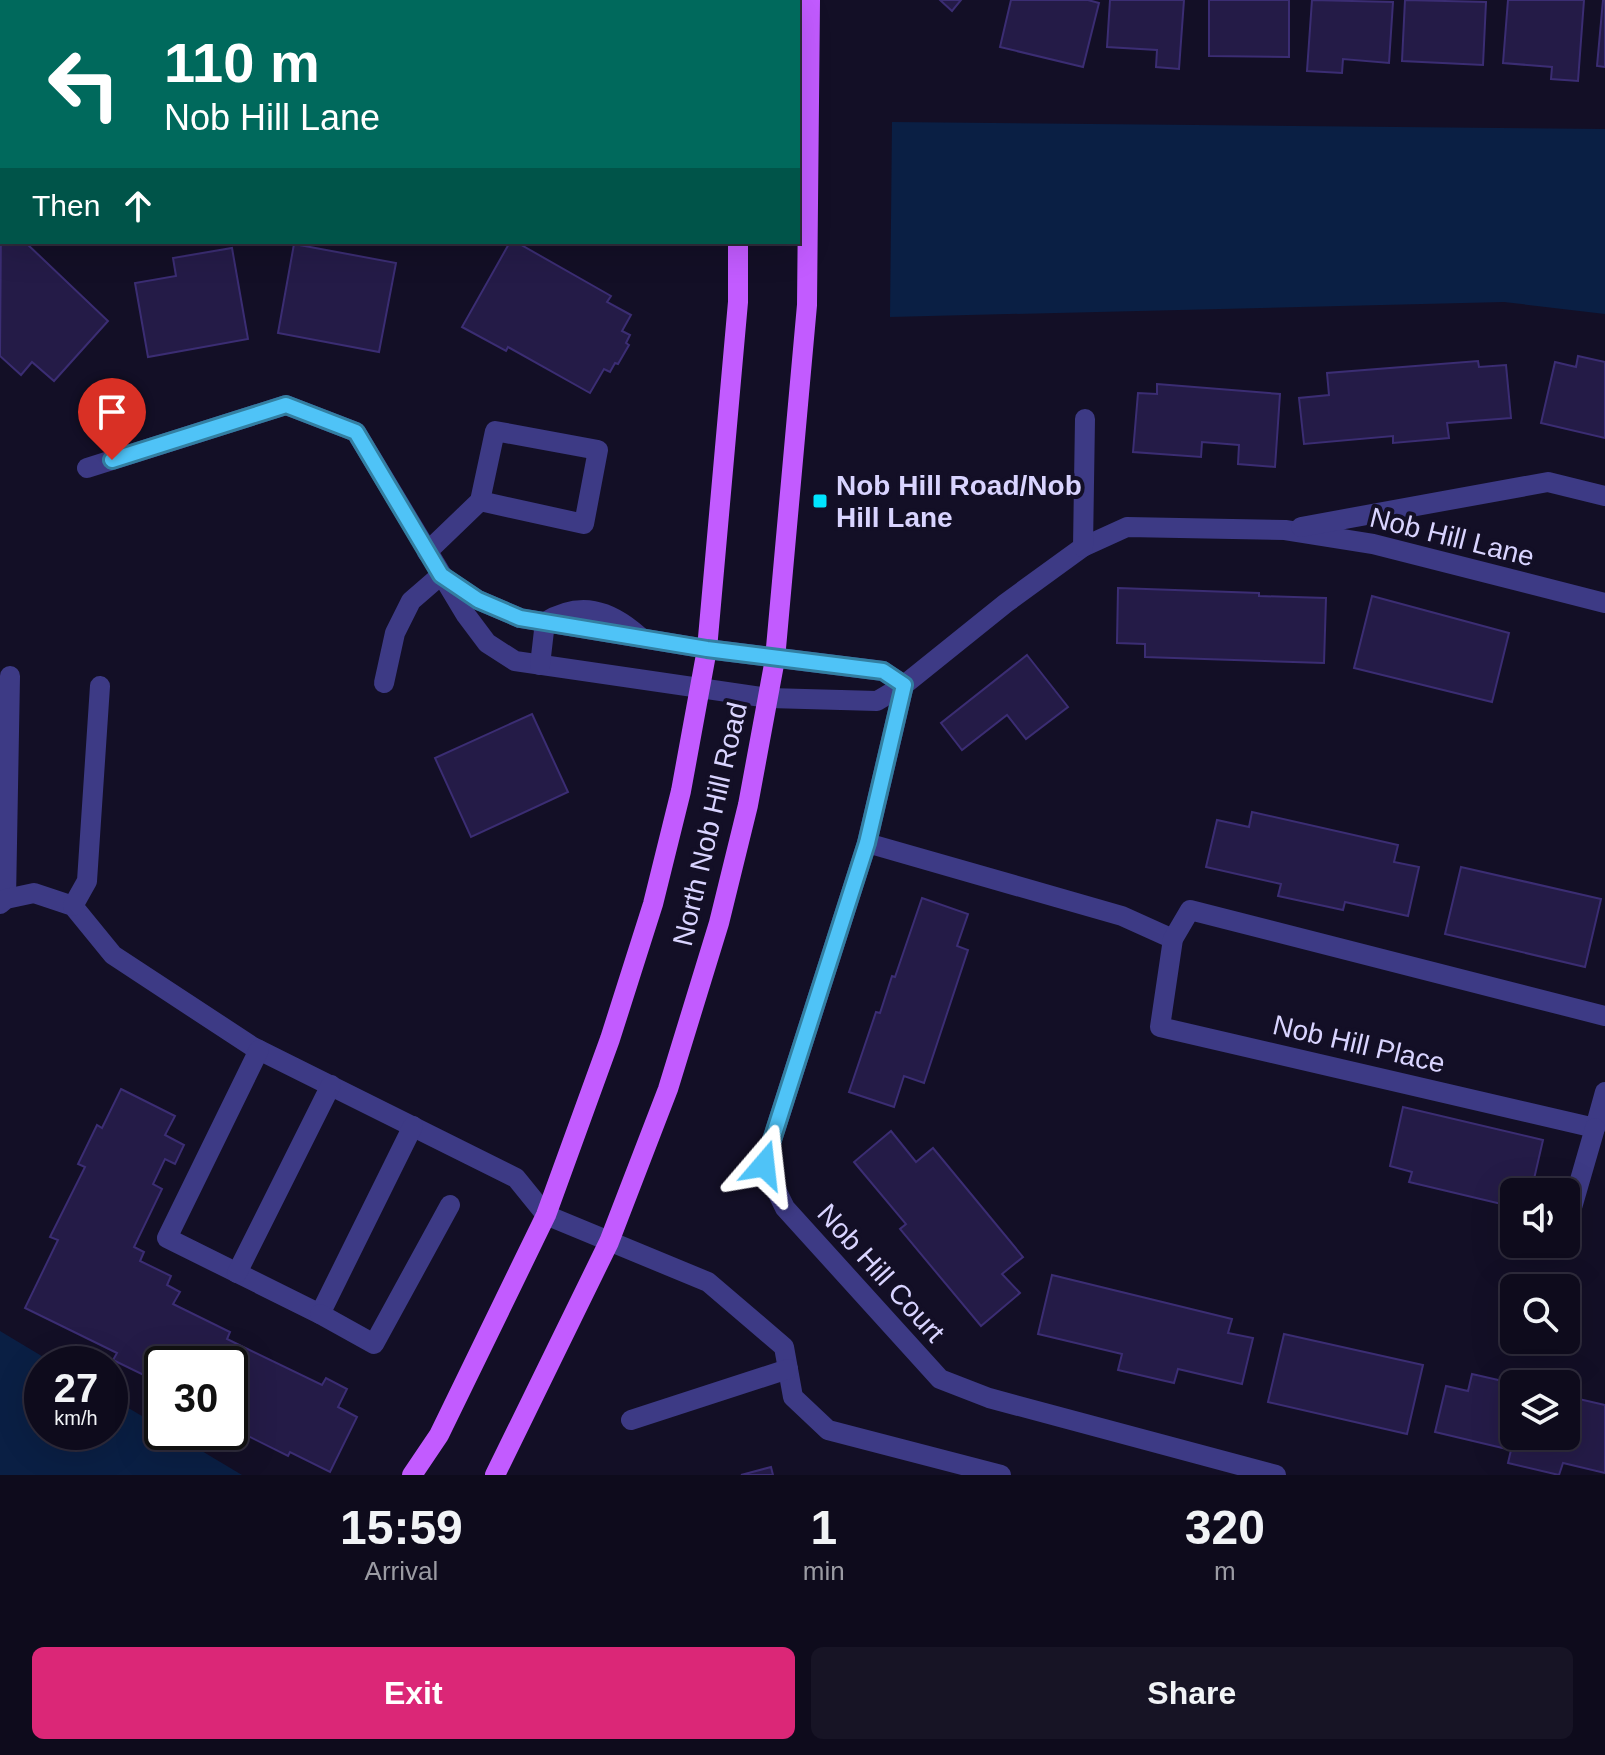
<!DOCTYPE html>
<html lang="en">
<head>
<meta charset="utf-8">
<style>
	body { margin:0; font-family:Helvetica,sans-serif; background:#171425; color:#f1f3f6; height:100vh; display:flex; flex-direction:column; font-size:30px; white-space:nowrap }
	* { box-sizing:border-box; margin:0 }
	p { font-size:26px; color:#9b9ba3 }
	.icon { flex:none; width:44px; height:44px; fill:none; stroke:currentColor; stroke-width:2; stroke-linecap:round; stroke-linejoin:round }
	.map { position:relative; height:1475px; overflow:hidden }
	.drawer { display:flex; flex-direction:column; background:#0e0b1c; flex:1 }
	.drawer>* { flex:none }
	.banner { position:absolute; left:0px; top:0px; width:800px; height:244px; box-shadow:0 8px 32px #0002,0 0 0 2px #2e2b3b; background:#00695c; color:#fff; overflow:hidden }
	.tools { position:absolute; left:1500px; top:1178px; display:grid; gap:16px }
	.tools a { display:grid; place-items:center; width:80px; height:80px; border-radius:12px; background:#0e0b1c; box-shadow:0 8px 32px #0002,0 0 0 2px #2e2b3b; font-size:40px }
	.speed { position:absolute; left:24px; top:1346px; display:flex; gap:16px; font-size:40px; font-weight:700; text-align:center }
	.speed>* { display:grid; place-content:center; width:104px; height:104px; border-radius:50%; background:#0e0b1c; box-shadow:0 8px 32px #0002,0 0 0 2px #2e2b3b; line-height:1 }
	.speed small { font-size:20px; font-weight:400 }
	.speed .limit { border:4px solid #111; border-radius:12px; background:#fff; color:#111 }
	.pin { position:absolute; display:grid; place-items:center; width:68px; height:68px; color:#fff; margin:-82px -34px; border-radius:50% 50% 50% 0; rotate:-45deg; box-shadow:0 0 8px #0007 }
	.pin .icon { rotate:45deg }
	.me { position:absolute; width:88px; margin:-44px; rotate:17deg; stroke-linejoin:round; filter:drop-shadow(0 0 6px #0008) }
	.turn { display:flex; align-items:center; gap:28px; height:168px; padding:0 32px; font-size:36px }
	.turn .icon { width:104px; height:104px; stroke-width:2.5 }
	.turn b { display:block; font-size:56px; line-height:68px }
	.then { display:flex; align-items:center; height:76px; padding:0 32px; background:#0003; gap:16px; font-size:30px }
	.eta { display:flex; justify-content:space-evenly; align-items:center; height:136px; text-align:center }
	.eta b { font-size:48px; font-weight:700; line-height:56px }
	.action { display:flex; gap:16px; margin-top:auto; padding:16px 32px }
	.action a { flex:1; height:92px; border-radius:12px; background:#db2777; color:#fff; font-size:32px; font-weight:700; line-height:92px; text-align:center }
	.action a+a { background:#171425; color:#f1f3f6 }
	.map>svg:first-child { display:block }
	.water { fill:#0a1f44 }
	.building { fill:#241b47; stroke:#3b2d73; stroke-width:2 }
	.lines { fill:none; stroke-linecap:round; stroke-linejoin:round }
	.minor { stroke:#3d3a85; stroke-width:20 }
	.major { stroke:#c25bff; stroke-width:20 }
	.route-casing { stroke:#337fa1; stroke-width:20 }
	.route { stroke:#4fc3f7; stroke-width:14 }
	.poi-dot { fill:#00e5ff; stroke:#130f26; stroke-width:3 }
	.labels { text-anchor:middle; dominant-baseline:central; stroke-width:8; stroke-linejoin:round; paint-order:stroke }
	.poi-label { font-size:28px; font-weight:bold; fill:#d9d4ff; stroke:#130f26; text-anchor:start }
	.street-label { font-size:28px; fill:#d9d4ff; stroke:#130f26 }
</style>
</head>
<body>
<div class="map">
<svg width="1605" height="1475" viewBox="0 0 1605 1475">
	<rect width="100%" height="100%" fill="#130f26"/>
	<g class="water">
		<polygon points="0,0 572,0 573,2 2,2 0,182"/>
		<polygon points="892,122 1605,129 1605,314 1504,302 890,317"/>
		<polygon points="0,1331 55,1364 42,1364 42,1432 110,1432 110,1397 162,1428 162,1432 170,1432 242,1475 0,1475"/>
	</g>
	<g class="building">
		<polygon points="940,0 961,0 952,11"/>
		<polygon points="1011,0 1088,0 1099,3 1083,67 1000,47"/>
		<polygon points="1110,0 1184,0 1179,69 1156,67 1157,50 1107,47"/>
		<polygon points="1209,0 1289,0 1289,57 1209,56"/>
		<polygon points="1312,0 1393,2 1389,63 1343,59 1342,73 1307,71"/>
		<polygon points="1405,0 1486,2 1483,65 1402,61"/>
		<polygon points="1508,0 1584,0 1578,81 1551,79 1552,67 1503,63"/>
		<polygon points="1603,0 1605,0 1605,67 1597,66"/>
		<polygon points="1,221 2,242 25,242 108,321 54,381 32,362 21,375 0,356"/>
		<polygon points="510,242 516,242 611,296 607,302 631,315 622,331 630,335 626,343 629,345 618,364 615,363 610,372 604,369 590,393 508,347 506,351 462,327"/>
		<polygon points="294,244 396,263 379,352 278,333"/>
		<polygon points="232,248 248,339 148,357 135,283 176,276 173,258"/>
		<polygon points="1578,356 1605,362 1605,438 1541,423 1555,362 1576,367"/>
		<polygon points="1478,361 1479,367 1506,365 1511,418 1447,423 1449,438 1393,443 1393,436 1304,444 1299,398 1329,395 1327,373"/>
		<polygon points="1157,384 1280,394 1275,467 1238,464 1239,445 1202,442 1201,457 1133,452 1138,393 1157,394"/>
		<polygon points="1118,588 1259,593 1259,596 1326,598 1324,663 1145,657 1145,644 1117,643"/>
		<polygon points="1372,596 1509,633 1492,702 1354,668"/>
		<polygon points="1027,655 1068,707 1026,739 1007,715 962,750 941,723"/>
		<polygon points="532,714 568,792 471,837 435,758"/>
		<polygon points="1252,812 1398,845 1394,862 1419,867 1408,916 1345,902 1343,910 1278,896 1281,884 1206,867 1217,820 1249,827"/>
		<polygon points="1461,867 1601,899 1585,967 1445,934"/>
		<polygon points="922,898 968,914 957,946 968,950 924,1083 904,1076 894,1107 849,1092 876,1012 880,1013 892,976 895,977"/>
		<polygon points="121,1089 175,1116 165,1135 184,1145 175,1164 165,1159 153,1184 162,1189 134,1247 144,1252 140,1261 171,1276 167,1285 180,1292 173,1304 230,1332 227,1339 322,1385 326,1378 347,1389 338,1407 357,1417 330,1472 290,1452 288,1456 230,1427 230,1364 162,1364 162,1384 113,1360 117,1353 25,1308 58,1240 50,1237 85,1167 78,1164 97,1125 102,1128"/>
		<polygon points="1403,1107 1543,1140 1531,1192 1514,1192 1514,1207 1409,1182 1412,1172 1390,1166"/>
		<polygon points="891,1131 916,1162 933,1148 1023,1257 1002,1274 1020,1293 981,1326 900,1229 906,1224 854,1162"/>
		<polygon points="1052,1275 1232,1319 1228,1333 1253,1338 1242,1384 1178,1369 1174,1383 1118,1370 1122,1354 1038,1334"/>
		<polygon points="1284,1334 1423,1365 1407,1434 1268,1402"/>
		<polygon points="1472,1374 1516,1384 1514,1436 1566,1436 1566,1396 1605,1405 1605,1473 1563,1463 1559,1475 1508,1463 1511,1450 1435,1432 1446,1386 1468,1391"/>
		<polygon points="771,1467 773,1475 741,1475"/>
	</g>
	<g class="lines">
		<g class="minor">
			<polyline points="87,468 286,405 356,432 466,615 487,643 515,661 769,698 877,701 904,685 1006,603 1083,547 1127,527 1285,530 1373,544 1605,603"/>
			<polyline points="1301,527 1548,482 1605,496"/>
			<polyline points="1083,547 1085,419"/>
			<polyline points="427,552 480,501 495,431 598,450 584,524 480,501"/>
			<polyline points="448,580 478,600 520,618 707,649 883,671 904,685"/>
			<path d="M540,665L545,622C580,601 609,609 639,636"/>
			<polyline points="384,683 395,633 411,601 441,575"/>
			<polyline points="904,685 867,843 764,1165 785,1208 940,1379 989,1398 1276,1475"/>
			<polyline points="867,843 1122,916 1173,939"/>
			<polyline points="6,899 10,676"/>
			<polyline points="0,904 6,899 34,893 73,906 113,955 253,1047 516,1178 546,1215 708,1282 784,1347 793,1397 828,1430 1001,1475"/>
			<polyline points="73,906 87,881 100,686"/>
			<polyline points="1605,1016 1190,910 1173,939 1160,1027 1595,1128 1605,1092"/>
			<polyline points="259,1050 167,1238 320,1314 413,1126"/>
			<polyline points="1571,1211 1595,1128"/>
			<polyline points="237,1273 331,1085"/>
			<polyline points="320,1314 374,1344 450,1205"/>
			<polyline points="631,1420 788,1369"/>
		</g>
		<g class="major">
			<polyline points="741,2 741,0"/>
			<polyline points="412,1475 439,1435 546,1215 610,1039 653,904 681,791 707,649 738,302 738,242"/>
			<polyline points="495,1475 609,1242 668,1089 719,923 748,805 775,659 807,305 810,0"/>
		</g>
	</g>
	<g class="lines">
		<g class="route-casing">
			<polyline id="route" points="112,460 286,405 356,432 441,575 478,600 520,618 707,649 883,671 904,685 867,843 764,1165"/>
		</g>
		<use href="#route" class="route"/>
	</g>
	<rect class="poi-dot" x="812" y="493" width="16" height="16" rx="4"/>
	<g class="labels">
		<g class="poi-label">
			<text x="836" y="485">Nob Hill Road/Nob<tspan x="836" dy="32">Hill Lane</tspan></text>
		</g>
		<g class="street-label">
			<text transform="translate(1452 537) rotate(14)">Nob Hill Lane</text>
			<text transform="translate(710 824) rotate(-77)">North Nob Hill Road</text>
			<text transform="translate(1359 1044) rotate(13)">Nob Hill Place</text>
			<text transform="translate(881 1273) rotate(48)">Nob Hill Court</text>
		</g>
	</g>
</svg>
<div class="tools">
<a><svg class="icon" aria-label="sound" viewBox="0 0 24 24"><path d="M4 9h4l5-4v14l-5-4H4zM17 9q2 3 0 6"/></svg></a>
<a><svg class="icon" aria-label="search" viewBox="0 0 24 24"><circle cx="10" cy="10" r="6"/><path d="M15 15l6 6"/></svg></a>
<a><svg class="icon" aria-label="layers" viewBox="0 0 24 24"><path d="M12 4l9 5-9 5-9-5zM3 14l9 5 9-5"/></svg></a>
</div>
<div class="speed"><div>27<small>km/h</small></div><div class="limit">30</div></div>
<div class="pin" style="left:112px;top:460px;background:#d93025"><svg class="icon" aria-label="arrive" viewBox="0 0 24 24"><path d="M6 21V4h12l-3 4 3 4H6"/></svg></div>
<svg class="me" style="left:764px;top:1165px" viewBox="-20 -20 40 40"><path d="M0-17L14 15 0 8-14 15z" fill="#4fc3f7" stroke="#fff" stroke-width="4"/></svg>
<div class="banner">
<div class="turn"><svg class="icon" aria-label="left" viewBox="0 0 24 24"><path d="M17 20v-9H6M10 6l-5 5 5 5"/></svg><div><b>110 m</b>Nob Hill Lane</div></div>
<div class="then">Then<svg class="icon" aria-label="ahead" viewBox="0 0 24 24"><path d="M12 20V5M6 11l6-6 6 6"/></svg></div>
</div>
</div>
<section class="drawer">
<div class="eta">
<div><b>15:59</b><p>Arrival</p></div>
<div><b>1</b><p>min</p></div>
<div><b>320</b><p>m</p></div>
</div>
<div class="action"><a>Exit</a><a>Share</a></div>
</section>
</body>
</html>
